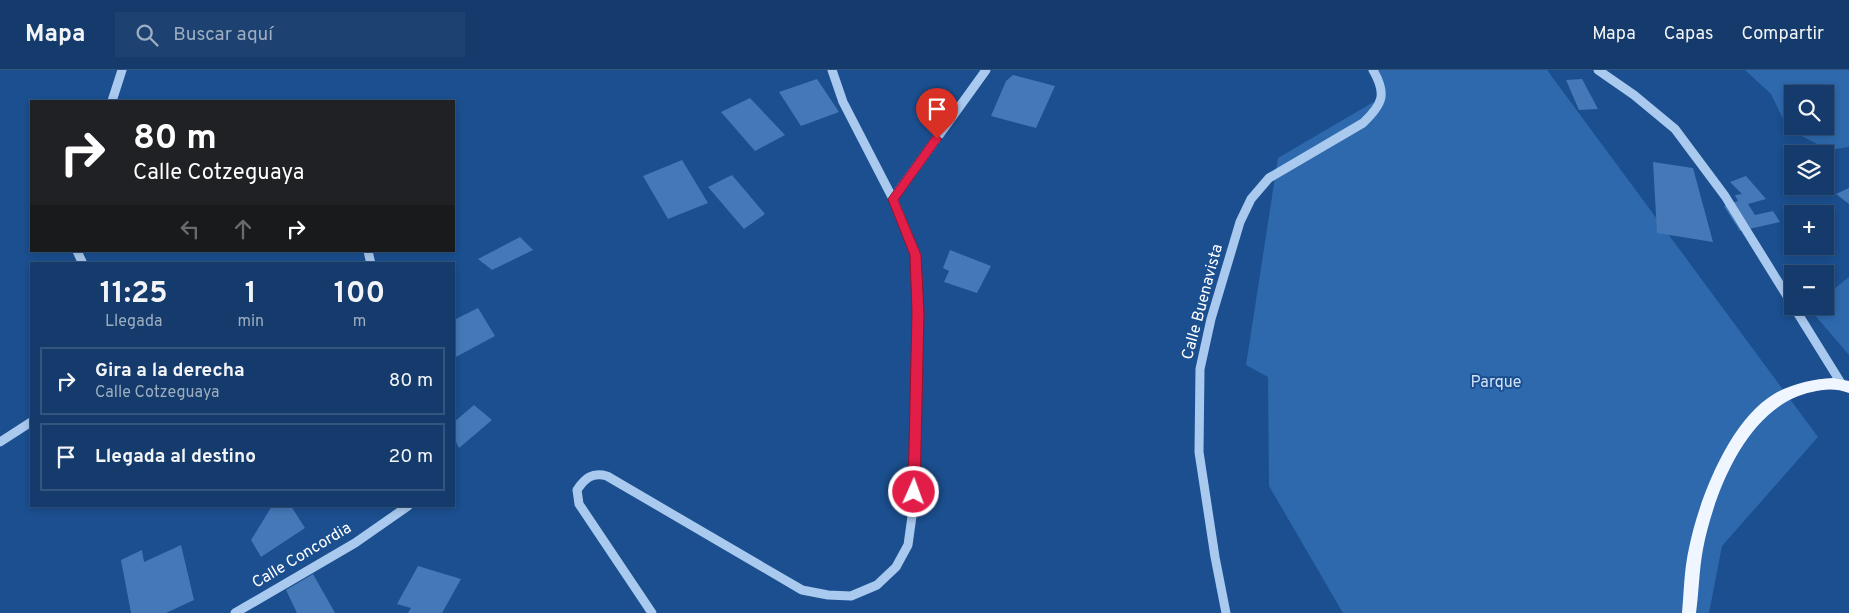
<!DOCTYPE html>
<html lang="es">
<head>
<meta charset="utf-8">
<style>
	body { margin:0; font-family:Overpass,sans-serif; background:#1d4271; color:#f1f3f6; height:100vh; display:flex; flex-direction:column; font-size:19px; white-space:nowrap }
	* { box-sizing:border-box; margin:0 }
	p { font-size:16px; color:#9dadc1 }
	.icon { flex:none; width:28px; height:28px; fill:none; stroke:currentColor; stroke-width:2; stroke-linecap:round; stroke-linejoin:round }
	.map { position:relative; flex:1; overflow:hidden }
	.panel { position:absolute; left:30px; top:192px; width:425px; height:245px; display:flex; flex-direction:column; background:#143b6b; border-radius:0px; box-shadow:0 2px 8px #0003,0 0 0 1px #33557e }
	.panel>* { flex:none }
	.top-card { position:absolute; left:30px; top:30px; width:425px; height:152px; border-radius:0px; box-shadow:0 2px 8px #0003,0 0 0 1px #33557e; background:#202124; color:#fff; overflow:hidden }
	.fabs { position:absolute; left:1784px; top:15px; display:grid; gap:10px }
	.fabs a { display:grid; place-items:center; width:50px; height:50px; border-radius:0px; background:#143b6b; box-shadow:0 2px 8px #0003,0 0 0 1px #33557e; font-size:25px }
	.pin { position:absolute; display:grid; place-items:center; width:42px; height:42px; color:#fff; margin:-51px -21px; border-radius:50% 50% 50% 0; rotate:-45deg; box-shadow:0 0 5px #0007 }
	.pin .icon { rotate:45deg }
	.me { position:absolute; width:55px; margin:-28px; rotate:2deg; stroke-linejoin:round; filter:drop-shadow(0 0 4px #0008) }
	.turn { display:flex; align-items:center; gap:18px; height:105px; padding:0 20px; font-size:22px }
	.turn .icon { width:65px; height:65px; stroke-width:2.5 }
	.turn b { display:block; font-size:35px; line-height:42px }
	.lanes { display:flex; align-items:center; height:48px; padding:0 20px; background:#0003; justify-content:center; gap:25px; direction:ltr }
	.lanes .off { opacity:.35 }
	.eta { display:flex; justify-content:space-evenly; align-items:center; height:85px; text-align:center }
	.eta b { font-size:30px; font-weight:700; line-height:35px }
	ul { padding:0; list-style:none }
	li { display:flex; align-items:center; gap:15px; height:68px; margin:0 10px 8px; padding:0 10px; border:2px solid #33557e; border-radius:0px }
	li div { flex:1 }
	li b { display:block; font-size:19px }
	li em { font-style:normal }
	header { display:flex; align-items:center; gap:30px; box-sizing:border-box; height:70px; padding:0 25px; background:#143b6b; border-bottom:1px solid #33557e }
	header strong { font-size:24px }
	nav { display:flex; gap:28px; margin-inline-start:auto; font-size:18px }
	.search { width:350px; height:45px; background:#1d4271; display:flex; align-items:center; gap:12px; box-sizing:border-box; padding:0 18px; border-radius:0px; color:#9dadc1; font-size:19px }
	.map>svg:first-child { display:block }
	.green { fill:#2e69ad; fill-rule:evenodd }
	.building { fill:#4478b7 }
	.lines { fill:none; stroke-linecap:round; stroke-linejoin:round }
	.minor { stroke:#a9c9ee; stroke-width:9 }
	.major { fill:#f0f6ff; fill-rule:evenodd }
	.route { fill:#e11d48; stroke:#92132f }
	.labels { text-anchor:middle; dominant-baseline:central; stroke-width:4; stroke-linejoin:round; paint-order:stroke }
	.street-label { font-size:16px; fill:#fff; stroke:#1b4f8f }
	.park-label { font-size:16px; fill:#cfe3fa; stroke:#1b4f8f }
</style>
</head>
<body>
<header>
<strong>Mapa</strong>
<div class="search"><svg class="icon" aria-label="search" viewBox="0 0 24 24"><circle cx="10" cy="10" r="6"/><path d="M15 15l6 6"/></svg>Buscar aquí</div>
<nav><a>Mapa</a><a>Capas</a><a>Compartir</a></nav>
</header>
<div class="map">
<svg width="1849" height="543" viewBox="0 0 1849 543">
	<rect width="100%" height="100%" fill="#1b4f8f"/>
	<g class="green">
		<polygon points="1378,0 1547,0 1818,367 1722,476 1709,543 1343,543 1269,416 1268,307 1246,295 1278,88 1377,30"/>
		<path d="M1745,0H1849V77L1829,80L1788,59L1771,24ZM1792,24H1825V56H1792Z"/>
		<polygon points="1849,207 1849,285 1807,236 1825,236 1825,226"/>
	</g>
	<g class="building">
		<polygon points="1013,5 1055,16 1036,58 991,46 1006,11"/>
		<polygon points="817,9 839,42 801,56 779,22"/>
		<polygon points="1582,9 1598,39 1579,40 1566,10"/>
		<polygon points="750,28 785,65 755,81 721,42"/>
		<polygon points="682,90 708,133 668,149 643,106"/>
		<polygon points="1653,92 1693,98 1713,172 1657,163"/>
		<polygon points="732,105 765,144 744,159 708,117"/>
		<polygon points="1746,106 1766,129 1748,134 1755,145 1773,141 1780,152 1740,161 1724,136 1738,131 1735,125 1742,124 1730,112"/>
		<polygon points="1849,118 1849,134 1836,124"/>
		<polygon points="520,167 533,180 492,200 478,189"/>
		<polygon points="950,180 991,196 977,223 944,212 949,201 943,198"/>
		<polygon points="478,238 495,266 454,288 454,250"/>
		<polygon points="474,335 492,350 459,378 454,368 454,352"/>
		<polygon points="272,436 291,436 305,458 261,487 251,470"/>
		<polygon points="181,475 194,530 166,543 131,543 121,490 142,480 144,492"/>
		<polygon points="418,496 461,509 442,543 408,543 411,538 397,534"/>
		<polygon points="313,504 335,543 297,543 286,520"/>
	</g>
	<g class="lines">
		<g class="minor">
			<polyline points="1598,0 1634,25 1675,59 1725,126 1841,313"/>
			<polyline points="112,31 122,0"/>
			<polyline points="893,129 986,0"/>
			<polyline points="77,181 83,194"/>
			<polyline points="368,181 371,194"/>
			<polyline points="0,372 31,352"/>
			<polyline points="235,543 355,473 408,436"/>
			<path d="M652,543L579,434L577,420C585,408 592,402 607,406L802,520L828,525L851,526L877,515L896,497L908,475L913,439L918,243L916,185L893,129L843,32L832,0"/>
			<path d="M1226,543L1215,487L1199,382L1200,299L1211,249L1240,152L1251,129L1269,108L1363,53C1383,34 1387,24 1373,0"/>
		</g>
		<path class="major" d="M1833,308L1849,311V323C1836,318 1824,319 1812,322C1748,335 1714,422 1703,479C1699,500 1699,522 1696,543H1682C1684,522 1684,500 1689,478C1699,429 1729,351 1774,324C1791,314 1813,309 1833,308Z"/>
	</g>
	<polygon class="route" points="937,65 942,69 940,71 898,130 921,185 924,243 920,422 918,426 914,428 909,426 908,422 912,243 910,185 888,129 933,66"/>
	<g class="labels">
		<g class="street-label">
			<text transform="translate(1203 232) rotate(-75)">Calle Buenavista</text>
			<text transform="translate(302 486) rotate(-31)">Calle Concordia</text>
		</g>
		<g class="park-label">
			<text x="1496" y="313">Parque</text>
		</g>
	</g>
</svg>
<div class="fabs">
<a><svg class="icon" aria-label="search" viewBox="0 0 24 24"><circle cx="10" cy="10" r="6"/><path d="M15 15l6 6"/></svg></a>
<a><svg class="icon" aria-label="layers" viewBox="0 0 24 24"><path d="M12 4l9 5-9 5-9-5zM3 14l9 5 9-5"/></svg></a>
<a>+</a>
<a>−</a>
</div>
<div class="pin" style="left:937px;top:69px;background:#d93025"><svg class="icon" aria-label="arrive" viewBox="0 0 24 24"><path d="M6 21V4h12l-3 4 3 4H6"/></svg></div>
<svg class="me" style="left:914px;top:422px" viewBox="-20 -20 40 40"><circle r="17" fill="#e11d48" stroke="#fff" stroke-width="3"/><path d="M0-11L8 9 0 5-8 9z" fill="#fff"/></svg>
<div class="top-card">
<div class="turn"><svg class="icon" aria-label="right" viewBox="0 0 24 24"><path d="M7 20v-9h11M14 6l5 5-5 5"/></svg><div><b>80 m</b>Calle Cotzeguaya</div></div>
<div class="lanes"><svg class="icon off" aria-label="left" viewBox="0 0 24 24"><path d="M17 20v-9H6M10 6l-5 5 5 5"/></svg><svg class="icon off" aria-label="ahead" viewBox="0 0 24 24"><path d="M12 20V5M6 11l6-6 6 6"/></svg><svg class="icon" aria-label="right" viewBox="0 0 24 24"><path d="M7 20v-9h11M14 6l5 5-5 5"/></svg></div>
</div>
<section class="panel">
<div class="eta">
<div><b>11:25</b><p>Llegada</p></div>
<div><b>1</b><p>min</p></div>
<div><b>100</b><p>m</p></div>
</div>
<ul>
<li><svg class="icon" aria-label="right" viewBox="0 0 24 24"><path d="M7 20v-9h11M14 6l5 5-5 5"/></svg><div><b>Gira a la derecha</b><p>Calle Cotzeguaya</p></div><em>80 m</em></li>
<li><svg class="icon" aria-label="arrive" viewBox="0 0 24 24"><path d="M6 21V4h12l-3 4 3 4H6"/></svg><div><b>Llegada al destino</b></div><em>20 m</em></li>
</ul>
</section>
</div>
</body>
</html>
